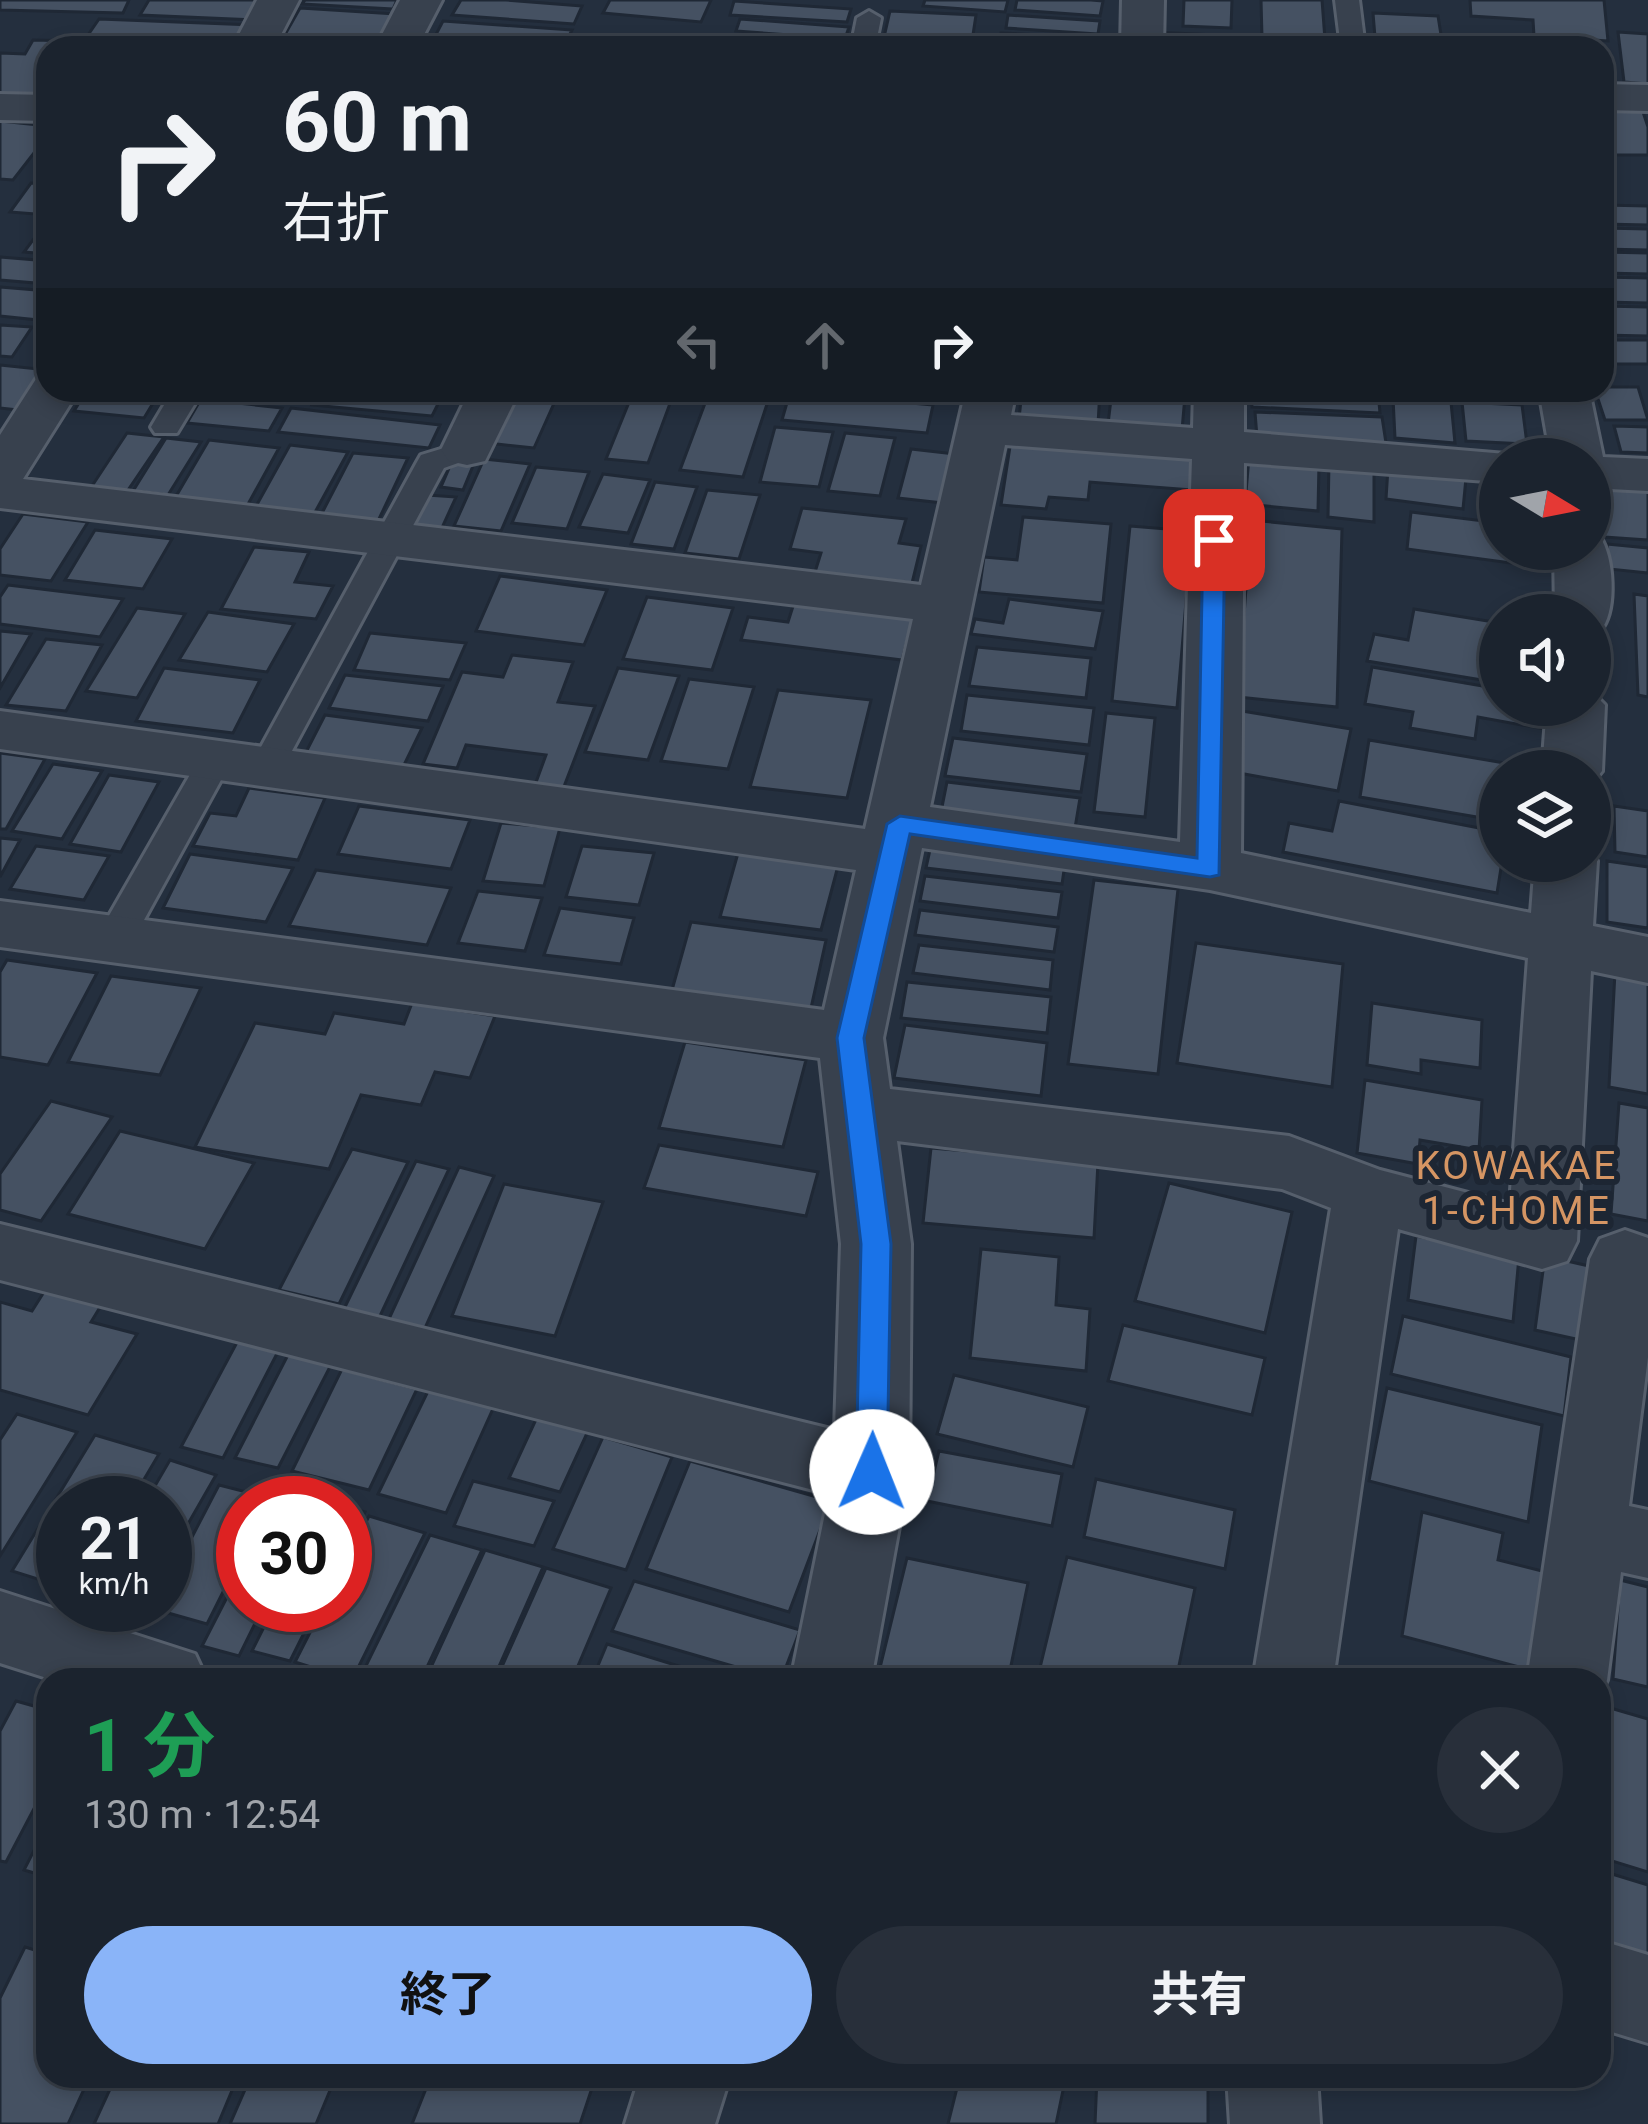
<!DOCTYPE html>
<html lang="ja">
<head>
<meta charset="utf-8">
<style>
	body { margin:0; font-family:Roboto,"Noto Sans JP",sans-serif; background:#282f3a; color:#f1f3f6; height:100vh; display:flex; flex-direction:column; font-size:45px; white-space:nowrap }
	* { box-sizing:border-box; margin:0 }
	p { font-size:39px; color:#a0a4aa }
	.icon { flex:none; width:66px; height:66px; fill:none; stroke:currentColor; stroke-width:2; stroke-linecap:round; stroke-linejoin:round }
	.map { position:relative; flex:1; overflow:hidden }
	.drawer { position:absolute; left:36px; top:1668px; width:1575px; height:420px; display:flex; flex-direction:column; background:#1b232e; border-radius:36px; box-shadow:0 6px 18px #0003,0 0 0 3px #39404a }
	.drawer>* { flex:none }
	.guide { position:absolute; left:36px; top:36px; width:1578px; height:366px; border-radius:36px; box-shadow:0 6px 18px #0003,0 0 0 3px #39404a; background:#1b232e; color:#f1f3f6; overflow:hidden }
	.needle { width:78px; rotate:100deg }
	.buttons { position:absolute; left:1479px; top:438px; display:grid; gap:24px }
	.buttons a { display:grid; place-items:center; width:132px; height:132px; border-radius:50%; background:#1b232e; box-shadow:0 6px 18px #0003,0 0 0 3px #39404a; font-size:60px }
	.speed { position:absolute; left:36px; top:1476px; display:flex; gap:24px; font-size:60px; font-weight:700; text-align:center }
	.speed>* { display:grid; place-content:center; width:156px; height:156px; border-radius:50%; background:#1b232e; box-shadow:0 6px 18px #0003,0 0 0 3px #39404a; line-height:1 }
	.speed small { font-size:30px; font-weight:400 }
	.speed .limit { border:18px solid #d22; background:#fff; color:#111 }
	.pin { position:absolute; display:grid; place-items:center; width:102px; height:102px; color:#fff; margin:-51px; border-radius:24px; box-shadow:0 6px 18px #0006 }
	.me { position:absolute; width:132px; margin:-66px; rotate:1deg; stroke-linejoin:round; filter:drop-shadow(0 0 9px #0008) }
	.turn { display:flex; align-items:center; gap:42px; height:252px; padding:0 48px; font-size:54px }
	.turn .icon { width:156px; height:156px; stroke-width:2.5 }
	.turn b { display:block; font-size:84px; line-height:102px }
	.lanes { display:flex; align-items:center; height:114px; padding:0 48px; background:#0003; justify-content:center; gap:60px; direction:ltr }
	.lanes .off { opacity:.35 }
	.round { display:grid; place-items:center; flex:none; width:126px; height:126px; border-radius:63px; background:#282f3a }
	.head { display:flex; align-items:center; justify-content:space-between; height:204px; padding:0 48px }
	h1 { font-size:72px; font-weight:700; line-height:90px; color:#1e9e55 }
	.primary-button { display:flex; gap:24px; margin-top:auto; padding:24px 48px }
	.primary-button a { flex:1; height:138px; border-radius:72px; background:#8ab4f8; color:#111; font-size:48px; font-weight:700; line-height:138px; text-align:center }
	.primary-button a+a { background:#282f3a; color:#f1f3f6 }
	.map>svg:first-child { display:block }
	.building { fill:#455162; stroke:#1f2835; stroke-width:3 }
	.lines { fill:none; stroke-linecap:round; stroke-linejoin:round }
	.service-casing { stroke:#565f6c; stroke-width:6 }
	.minor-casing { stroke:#565f6c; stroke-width:6 }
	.service { fill:#38414e; fill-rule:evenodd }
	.minor { fill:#38414e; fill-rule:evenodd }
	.route { fill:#1a73e8; stroke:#114b97; stroke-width:3 }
	.labels { text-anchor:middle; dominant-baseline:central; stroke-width:12; stroke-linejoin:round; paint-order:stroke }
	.neighbourhood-label { font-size:39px; letter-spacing:3px; fill:#d59563; stroke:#1d2633 }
</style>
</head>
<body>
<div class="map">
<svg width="1648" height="2124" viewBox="0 0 1648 2124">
	<rect width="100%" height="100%" fill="#242f3e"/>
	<g class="building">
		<polygon points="0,0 129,0 123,13 0,10"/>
		<polygon points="149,0 267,0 256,20 140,15"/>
		<polygon points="305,0 397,0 393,9 302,4"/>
		<polygon points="461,0 506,0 582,6 574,24 452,15"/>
		<polygon points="610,0 711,0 701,22 603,13"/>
		<polygon points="925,0 1008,0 1005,12 923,6"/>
		<polygon points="1017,0 1091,0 1103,1 1100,16 1015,10"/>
		<polygon points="1184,0 1232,0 1231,28 1183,26"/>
		<polygon points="1261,0 1322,0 1325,40 1262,37"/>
		<polygon points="1470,0 1604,0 1608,41 1534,36 1533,20 1471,16"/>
		<polygon points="734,1 851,9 847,22 730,15"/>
		<polygon points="300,8 396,14 380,44 283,38"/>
		<polygon points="890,11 976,15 971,48 882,46"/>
		<polygon points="1373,13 1438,16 1442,41 1375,37"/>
		<polygon points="1008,15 1100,21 1098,34 1006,28"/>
		<polygon points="99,19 254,25 245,42 88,35"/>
		<polygon points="740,19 849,27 845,39 736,31"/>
		<polygon points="443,21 572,30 563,48 432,42"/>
		<polygon points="1153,32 1214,35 1214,48 1153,48"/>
		<polygon points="1618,32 1648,34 1648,84 1624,82"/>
		<polygon points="1001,33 1099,38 1099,48 999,48"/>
		<polygon points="745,37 848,42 847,48 742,48"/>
		<polygon points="33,40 116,42 113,48 48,48 48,97 0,96 0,53 25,54"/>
		<polygon points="1378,42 1467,45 1468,48 1379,48"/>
		<polygon points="1602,102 1640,103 1648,127 1648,155 1612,155"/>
		<polygon points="0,121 48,126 48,135 13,180 0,179"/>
		<polygon points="31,183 48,184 48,215 10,212"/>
		<polygon points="1602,205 1648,206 1648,225 1602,224"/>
		<polygon points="47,221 48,254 24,252"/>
		<polygon points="1602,228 1648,229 1648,250 1602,249"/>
		<polygon points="1602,252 1648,253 1648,274 1602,273"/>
		<polygon points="0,257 48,261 48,284 0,280"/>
		<polygon points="1602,277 1648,278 1648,303 1602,302"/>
		<polygon points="0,287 48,291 48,321 0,316"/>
		<polygon points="1602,306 1648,307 1648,336 1602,335"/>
		<polygon points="0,325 32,327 12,357 0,356"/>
		<rect x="1602" y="340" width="46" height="24"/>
		<polygon points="0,365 48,370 48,378 27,411 0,408"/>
		<polygon points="1602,387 1638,387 1648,420 1605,420 1595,390"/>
		<polygon points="87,390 161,390 144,418 74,411"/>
		<polygon points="209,390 292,390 285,403 206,395"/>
		<polygon points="319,390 445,390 432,416 312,405"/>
		<polygon points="514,390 560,390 534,448 488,443"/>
		<polygon points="634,390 675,390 648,463 606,459"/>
		<polygon points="710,390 770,395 743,477 680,470"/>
		<polygon points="1022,390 1100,390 1098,424 1019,419"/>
		<polygon points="1251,390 1378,392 1380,413 1252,407"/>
		<polygon points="1395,390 1504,390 1504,398 1395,393"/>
		<polygon points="1112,391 1185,396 1182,430 1108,424"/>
		<polygon points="790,392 933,405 927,433 782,420"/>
		<polygon points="1393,398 1451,402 1455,443 1395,438"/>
		<polygon points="201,399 282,408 269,431 187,423"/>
		<polygon points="1462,402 1522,405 1527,444 1466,441"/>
		<polygon points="291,408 440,425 429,448 278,432"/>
		<polygon points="1255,412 1382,417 1386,443 1257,437"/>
		<polygon points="1614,426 1648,427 1648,453 1621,452"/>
		<polygon points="775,427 833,432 819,487 760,482"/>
		<polygon points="127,433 164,437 126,493 90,489"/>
		<polygon points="845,433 895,438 880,496 828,491"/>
		<polygon points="166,438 201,442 168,495 133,491"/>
		<polygon points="209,440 279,448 247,506 175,498"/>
		<polygon points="1011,440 1195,456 1192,490 1090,482 1088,500 1049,497 1046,509 1001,505"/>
		<polygon points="290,445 348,452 314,514 255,508"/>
		<polygon points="911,449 955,454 943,503 898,498"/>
		<polygon points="353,453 408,458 378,521 321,515"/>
		<polygon points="1249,457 1319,463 1318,511 1245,504"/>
		<polygon points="453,459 475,461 463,490 441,487"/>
		<polygon points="484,459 530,464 501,531 454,526"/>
		<polygon points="1329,462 1374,466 1374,522 1328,517"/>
		<polygon points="536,467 589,472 567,529 512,523"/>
		<polygon points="1388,468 1466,478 1463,509 1386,499"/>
		<polygon points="603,474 650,480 628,533 579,527"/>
		<polygon points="1484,474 1500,477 1500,515 1480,512"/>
		<polygon points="655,482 697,487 674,549 631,544"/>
		<polygon points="1598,487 1648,491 1648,540 1604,537"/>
		<polygon points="707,490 760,495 739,559 685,553"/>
		<polygon points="427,495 456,497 440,532 411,529"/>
		<polygon points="802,508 906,519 899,543 921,546 912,583 815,572 821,553 790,549"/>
		<polygon points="1411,512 1500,523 1500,549 1543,549 1541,567 1407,549"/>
		<polygon points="23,514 88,522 51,581 0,575 0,549"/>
		<polygon points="1023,517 1111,524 1103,603 979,592 984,557 1017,560"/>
		<polygon points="1251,520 1342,529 1337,707 1238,697"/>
		<polygon points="1130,526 1192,531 1177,708 1112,701"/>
		<polygon points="95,530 172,539 143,589 65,580"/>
		<polygon points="1607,544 1648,548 1648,573 1609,569"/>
		<polygon points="254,547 309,552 295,582 333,586 316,619 221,609"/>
		<polygon points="500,576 607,590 584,645 476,631"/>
		<polygon points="8,585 123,599 100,637 0,624 0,597"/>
		<polygon points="1634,594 1648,596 1648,697 1638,695"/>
		<polygon points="647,597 733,608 712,670 623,659"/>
		<polygon points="1009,599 1103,611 1095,649 971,634 975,619 1003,623"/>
		<polygon points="794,603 913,618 902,660 741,640 748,617 788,622"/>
		<polygon points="137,608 185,614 137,698 86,691"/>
		<polygon points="1414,609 1500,623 1500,683 1367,661 1374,634 1408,640"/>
		<polygon points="208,612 294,624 267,672 179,660"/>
		<polygon points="0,631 31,634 0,688"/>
		<polygon points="370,633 466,643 450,680 354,670"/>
		<polygon points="46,639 102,645 66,711 6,705"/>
		<polygon points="977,647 1091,658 1086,698 969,686"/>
		<polygon points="512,655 573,662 558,702 595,706 563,789 535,785 546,755 466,745 457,768 423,764 462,672 503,677"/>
		<polygon points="1372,667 1500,689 1500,705 1552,705 1550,730 1478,717 1475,739 1410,728 1413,712 1365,704"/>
		<polygon points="164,668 260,680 233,733 136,721"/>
		<polygon points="618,668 679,676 648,760 585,752"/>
		<polygon points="345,675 443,686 428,721 329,708"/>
		<polygon points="689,679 754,687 728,769 661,761"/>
		<polygon points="778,690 871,700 847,798 750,787"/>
		<polygon points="967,695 1094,708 1089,745 961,731"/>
		<polygon points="1242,711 1351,729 1338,791 1228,771"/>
		<polygon points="1106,713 1155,718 1145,817 1094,812"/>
		<polygon points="325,715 422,728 403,767 305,754"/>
		<polygon points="953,738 1087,754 1081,792 945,776"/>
		<polygon points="1369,740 1522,766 1522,771 1500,771 1500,821 1360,797"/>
		<polygon points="0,753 45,759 6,829 0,829"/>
		<polygon points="53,764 102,771 62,839 12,831"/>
		<polygon points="109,775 159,782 121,852 70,844"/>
		<polygon points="947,782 1080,798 1075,828 941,812"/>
		<polygon points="249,788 325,798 298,860 193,846 210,813 236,816"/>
		<polygon points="1339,801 1500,832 1500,861 1533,861 1531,874 1501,868 1497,893 1283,852 1289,823 1332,831"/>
		<polygon points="359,806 470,820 451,869 338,854"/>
		<polygon points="1614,806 1648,811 1648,857 1615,852"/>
		<polygon points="501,823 560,828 544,886 483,881"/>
		<polygon points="0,838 20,840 0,877"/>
		<polygon points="932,841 1066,857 1062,884 926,868"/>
		<polygon points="36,846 109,856 84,900 10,889"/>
		<polygon points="582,846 654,853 639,905 566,897"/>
		<polygon points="738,853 838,866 821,930 720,917"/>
		<polygon points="190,854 293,868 266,922 163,908"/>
		<polygon points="1607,861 1648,867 1648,928 1607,922"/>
		<polygon points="316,870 451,888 427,945 289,926"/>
		<polygon points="925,876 1062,892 1058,918 920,901"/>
		<polygon points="1094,880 1178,889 1158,1074 1068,1064"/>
		<polygon points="478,891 542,898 525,951 458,943"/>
		<polygon points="560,908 634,918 621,964 544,955"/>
		<polygon points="920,910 1058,927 1054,952 915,935"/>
		<polygon points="691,922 826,940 811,1008 672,990"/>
		<polygon points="1196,943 1343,964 1332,1087 1177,1063"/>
		<polygon points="919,945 1053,960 1050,990 913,973"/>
		<polygon points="7,960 97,973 48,1065 0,1057 0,972"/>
		<polygon points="1615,972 1648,978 1648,1094 1609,1087"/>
		<polygon points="111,976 201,988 160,1075 68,1062"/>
		<polygon points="907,982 1051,997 1047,1033 901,1018"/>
		<polygon points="412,1003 495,1016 470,1078 435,1072 421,1105 361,1095 329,1169 195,1147 255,1023 325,1034 334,1013 404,1024"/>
		<polygon points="1372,1003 1482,1020 1480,1068 1421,1060 1421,1074 1367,1065"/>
		<polygon points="905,1025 1047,1043 1041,1096 894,1078"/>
		<polygon points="685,1042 806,1060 783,1147 659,1128"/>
		<polygon points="1365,1080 1482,1100 1479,1150 1420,1140 1418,1164 1357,1153"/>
		<polygon points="51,1101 112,1117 41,1221 0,1210 0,1174"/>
		<polygon points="1619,1103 1648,1108 1648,1221 1611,1214"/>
		<polygon points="120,1131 254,1163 205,1249 68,1214"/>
		<polygon points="659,1145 818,1172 806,1216 644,1188"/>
		<polygon points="931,1148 1098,1162 1094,1238 923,1223"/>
		<polygon points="352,1149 408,1162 339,1304 279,1290"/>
		<polygon points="416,1161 449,1169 379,1318 343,1311"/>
		<polygon points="459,1167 494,1176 424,1330 388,1321"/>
		<polygon points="1169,1183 1292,1212 1265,1333 1135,1301"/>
		<polygon points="504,1184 603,1202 555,1336 452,1316"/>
		<polygon points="1416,1236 1519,1257 1513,1322 1408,1300"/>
		<polygon points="981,1249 1059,1257 1056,1305 1090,1309 1086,1371 970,1358"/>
		<polygon points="1545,1256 1602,1269 1594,1343 1535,1330"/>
		<polygon points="49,1284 105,1299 91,1322 137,1334 88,1415 0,1390 0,1302 32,1311"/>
		<polygon points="1403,1316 1571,1357 1564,1416 1391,1374"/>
		<polygon points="1123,1325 1265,1358 1252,1415 1108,1381"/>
		<polygon points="242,1333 283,1342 223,1458 181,1447"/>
		<polygon points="291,1349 334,1359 278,1468 235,1458"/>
		<polygon points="342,1369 417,1389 369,1490 292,1471"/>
		<polygon points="954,1375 1088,1407 1073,1467 937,1434"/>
		<polygon points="431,1385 496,1402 446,1513 378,1494"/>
		<polygon points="1387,1388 1542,1425 1528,1522 1369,1481"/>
		<polygon points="17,1414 77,1432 0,1556 0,1440"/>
		<polygon points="538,1415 589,1429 560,1492 509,1478"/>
		<polygon points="95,1435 159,1454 130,1503 63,1503 63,1587 12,1571"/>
		<polygon points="603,1437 672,1457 626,1570 553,1549"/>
		<polygon points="939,1451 1062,1474 1052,1526 927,1501"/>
		<polygon points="170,1460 216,1475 165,1564 165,1503 145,1503"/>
		<polygon points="690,1461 831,1501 789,1612 646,1569"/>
		<polygon points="1096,1479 1235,1510 1225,1569 1084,1537"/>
		<polygon points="473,1481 554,1501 534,1546 454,1526"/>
		<polygon points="219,1485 270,1498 268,1503 243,1503 243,1552 207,1624 154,1609 165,1605 165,1589"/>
		<polygon points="283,1487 318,1496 315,1503 275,1503"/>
		<polygon points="345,1506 365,1512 345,1552"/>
		<polygon points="1422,1512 1503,1533 1498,1560 1550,1573 1538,1672 1402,1636"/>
		<polygon points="369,1516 425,1533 352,1680 295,1662 324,1605 345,1605 345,1564"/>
		<polygon points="430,1535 482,1550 421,1680 359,1680"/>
		<polygon points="485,1550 543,1567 493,1680 425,1680"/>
		<polygon points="1067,1557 1195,1588 1176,1680 1037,1680"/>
		<polygon points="907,1558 1028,1583 1008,1680 877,1680"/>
		<polygon points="243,1566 243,1605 264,1605 239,1656 202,1646"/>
		<polygon points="546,1568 611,1588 572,1680 496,1680"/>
		<polygon points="1620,1580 1648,1587 1648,1687 1613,1679"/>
		<polygon points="634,1581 800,1630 781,1680 612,1631"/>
		<polygon points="275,1605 318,1605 290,1661 252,1651"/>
		<polygon points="607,1644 724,1680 592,1680"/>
		<polygon points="16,1701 48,1710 48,1782 6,1862 0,1861 0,1731"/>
		<polygon points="1600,1705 1648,1719 1648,1872 1599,1857"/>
		<polygon points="48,1823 48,1877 24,1870"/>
		<polygon points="1599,1870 1648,1885 1648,1961 1599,1946"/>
		<polygon points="25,1947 48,1954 48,2076 90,2076 68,2124 0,2124 0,1998"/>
		<polygon points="116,2076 238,2076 218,2124 94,2124"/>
		<polygon points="251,2076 336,2076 316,2124 230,2124"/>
		<polygon points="431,2076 596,2076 580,2124 412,2124"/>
		<polygon points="960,2076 1066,2076 1056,2124 948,2124"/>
		<polygon points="1097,2077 1208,2088 1208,2124 1095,2124"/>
	</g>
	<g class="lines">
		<g class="service-casing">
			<g id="service">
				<polygon points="1335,0 1359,0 1365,48 1341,48"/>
				<polygon points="869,11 881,18 875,48 851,48 857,18"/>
				<polygon points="173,390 203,390 177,433 155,433 151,427"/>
				<polygon points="467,441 482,450 478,456 444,468 279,775 255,775 250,767 417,462 421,455"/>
				<polygon points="215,748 227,752 232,760 133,940 127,950 114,953 101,950 95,940 203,752"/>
			</g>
		</g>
		<g class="minor-casing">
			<g id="minor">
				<polygon points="257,0 299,0 274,48 232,48"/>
				<polygon points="400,0 442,0 417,48 375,48"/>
				<polygon points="1122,0 1164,0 1163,48 1121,48"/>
				<polygon points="1602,84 1648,85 1648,111 1602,110"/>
				<polygon points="0,94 48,95 48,121 0,120"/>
				<path d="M48,376V390H79L23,479L921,585L966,390H1016L1011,415L1193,428L1194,390H1244V432L1518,455L1521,459H1500V482L1244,463L1241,853L1531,913L1535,861H1590V850L1597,861L1593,926L1648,937V983L1591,971L1577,1241L1567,1261L1542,1269L1398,1229L1333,1680H1253L1331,1208L1282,1189L897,1141L911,1244L909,1472L871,1680H791L829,1494L0,1280V1224L835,1430L841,1244L820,1058L0,947V901L824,1010L856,870L0,749V711L865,829L913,619L0,508V435L36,379ZM1005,445L1192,459L1180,842L930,807ZM922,848L1210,890L1528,958L1510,1204L1380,1170L1289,1136L890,1089L883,1038Z"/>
				<polygon points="470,390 520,390 485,461 467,465 449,461 441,450"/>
				<polygon points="1539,390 1589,390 1603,457 1648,459 1648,491 1590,488 1590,459 1551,459"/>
				<path d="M1590,535L1600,537C1614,558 1616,607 1603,627L1590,631V615H1555L1554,549H1590Z"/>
				<polygon points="1590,690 1605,705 1602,771 1590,786 1590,771 1542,771 1547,705 1590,705"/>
				<polygon points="1625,1230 1648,1238 1648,1357 1629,1506 1648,1510 1648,1578 1621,1572 1607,1680 1599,1698 1599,1680 1527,1680 1590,1259 1600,1239"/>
				<polygon points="0,1591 195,1654 207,1680 53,1680 0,1663"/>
				<polygon points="1599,1940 1648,1955 1648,2043 1599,2028"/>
				<polygon points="640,2076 730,2076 715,2124 625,2124"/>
				<polygon points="1227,2076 1317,2076 1320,2124 1230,2124"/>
			</g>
		</g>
		<use href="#service" class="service"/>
		<use href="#minor" class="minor"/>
	</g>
	<polygon class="route" points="1214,533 1225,540 1219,875 1210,877 910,834 864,1038 891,1244 887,1472 883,1482 872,1486 860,1482 856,1472 861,1244 837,1038 887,824 900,816 1197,858 1203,540"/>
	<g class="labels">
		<g class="neighbourhood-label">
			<text x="1517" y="1166">KOWAKAE<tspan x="1517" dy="45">1-CHOME</tspan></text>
		</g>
	</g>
</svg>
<div class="buttons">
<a><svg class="needle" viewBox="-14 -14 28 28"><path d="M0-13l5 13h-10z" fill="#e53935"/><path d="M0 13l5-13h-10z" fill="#a0a4aa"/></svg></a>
<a><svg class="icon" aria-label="sound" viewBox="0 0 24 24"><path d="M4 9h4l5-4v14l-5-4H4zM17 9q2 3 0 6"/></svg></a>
<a><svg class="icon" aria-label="layers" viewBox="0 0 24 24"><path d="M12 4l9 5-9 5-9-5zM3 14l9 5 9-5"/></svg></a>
</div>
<div class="speed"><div>21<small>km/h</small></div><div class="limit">30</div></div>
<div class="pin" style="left:1214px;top:540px;background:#d93025"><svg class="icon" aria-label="arrive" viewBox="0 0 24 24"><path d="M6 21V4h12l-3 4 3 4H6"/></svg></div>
<svg class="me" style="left:872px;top:1472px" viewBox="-20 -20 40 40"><circle r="19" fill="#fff"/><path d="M0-13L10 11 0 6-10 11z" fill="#1a73e8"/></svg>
<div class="guide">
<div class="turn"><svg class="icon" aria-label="right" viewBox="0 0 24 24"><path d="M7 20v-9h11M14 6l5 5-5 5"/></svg><div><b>60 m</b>右折</div></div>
<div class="lanes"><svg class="icon off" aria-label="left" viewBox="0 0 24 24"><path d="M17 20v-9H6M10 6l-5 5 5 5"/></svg><svg class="icon off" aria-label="ahead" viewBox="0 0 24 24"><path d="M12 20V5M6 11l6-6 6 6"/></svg><svg class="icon" aria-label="right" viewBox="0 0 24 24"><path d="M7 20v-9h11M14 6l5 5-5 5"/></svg></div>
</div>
<section class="drawer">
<div class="head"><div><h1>1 分</h1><p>130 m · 12:54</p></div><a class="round"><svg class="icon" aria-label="close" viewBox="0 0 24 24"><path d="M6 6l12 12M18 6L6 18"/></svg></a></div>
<div class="primary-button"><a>終了</a><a>共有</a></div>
</section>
</div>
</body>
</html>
